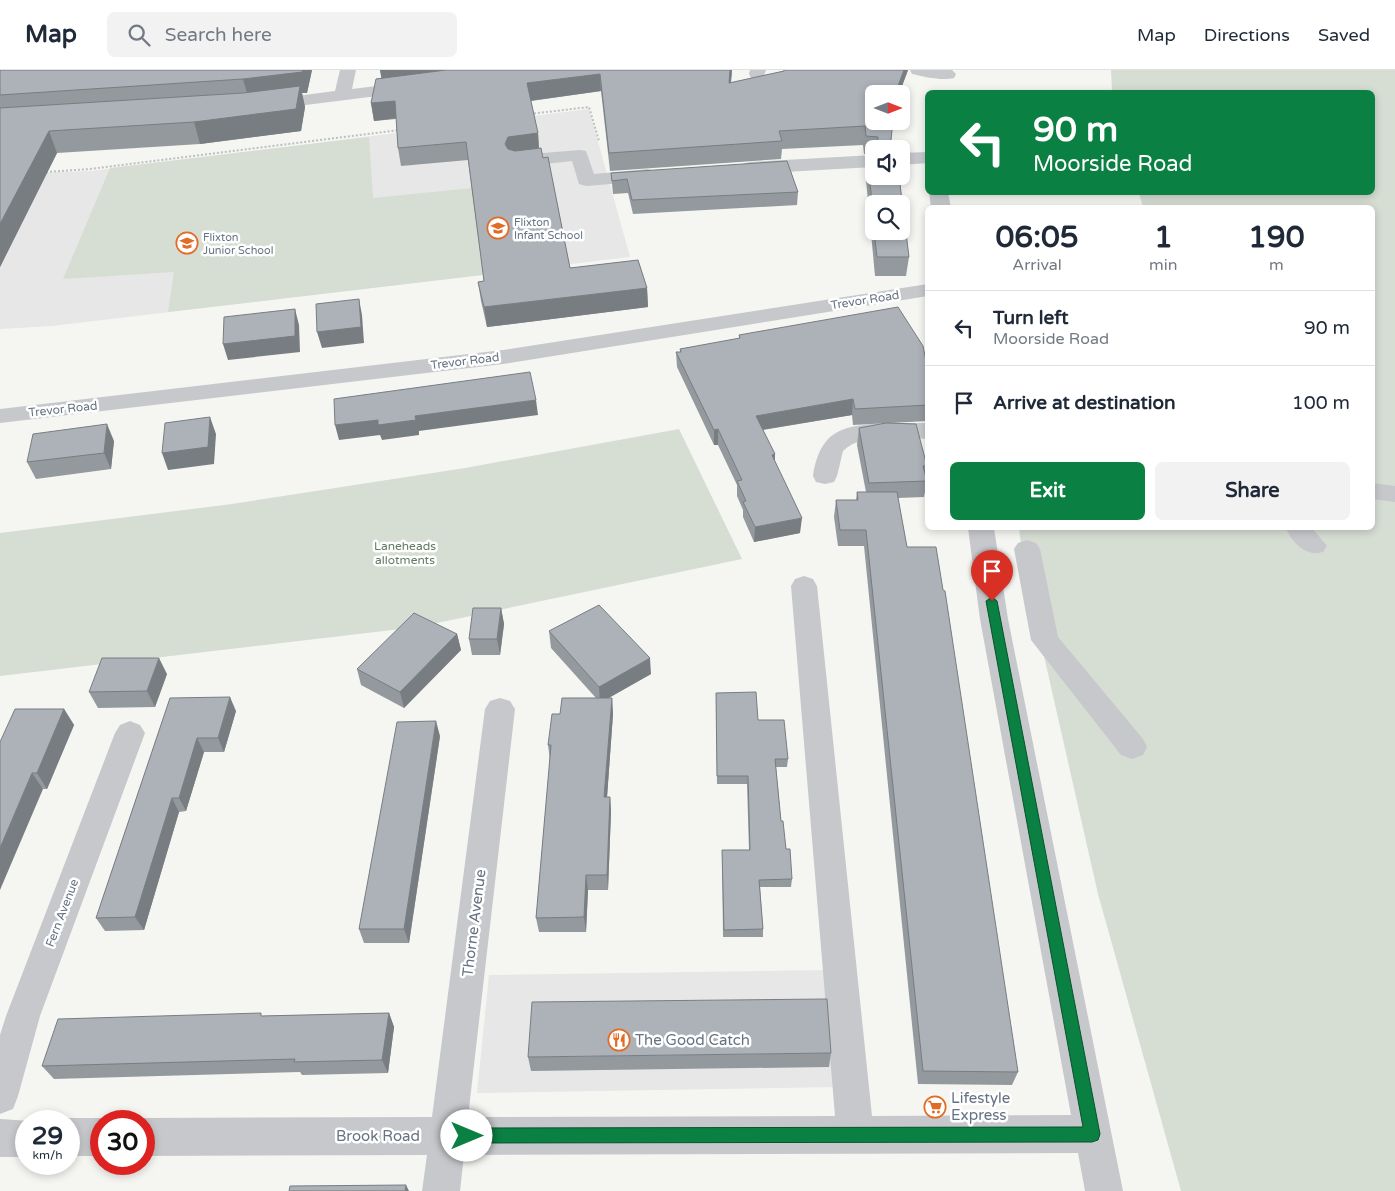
<!DOCTYPE html>
<html lang="en">
<head>
<meta charset="utf-8">
<style>
	body { margin:0; font-family:"Varela Round",sans-serif; background:#f2f2f3; color:#1f2937; height:100vh; display:flex; flex-direction:column; font-size:19px; white-space:nowrap }
	* { box-sizing:border-box; margin:0 }
	p { font-size:16px; color:#747a83 }
	.icon { flex:none; width:28px; height:28px; fill:none; stroke:currentColor; stroke-width:2; stroke-linecap:round; stroke-linejoin:round }
	.map { position:relative; flex:1; overflow:hidden }
	.sheet { position:absolute; left:925px; top:135px; width:450px; height:325px; display:flex; flex-direction:column; background:#fff; border-radius:8px; box-shadow:0 2px 8px #0003 }
	.sheet>* { flex:none }
	.top-card { position:absolute; left:925px; top:20px; width:450px; height:105px; border-radius:8px; box-shadow:0 2px 8px #0003; background:#0b8043; color:#fff; overflow:hidden }
	.needle { width:32px; rotate:90deg }
	.buttons { position:absolute; left:865px; top:15px; display:grid; gap:10px }
	.buttons a { display:grid; place-items:center; width:45px; height:45px; border-radius:8px; background:#fff; box-shadow:0 2px 8px #0003; font-size:25px }
	.speed { position:absolute; left:15px; top:1040px; display:flex; gap:10px; font-size:25px; font-weight:700; text-align:center }
	.speed>* { display:grid; place-content:center; width:65px; height:65px; border-radius:50%; background:#fff; box-shadow:0 2px 8px #0003; line-height:1 }
	.speed small { font-size:12px; font-weight:400 }
	.speed .limit { border:8px solid #d22; background:#fff; color:#111 }
	.pin { position:absolute; display:grid; place-items:center; width:42px; height:42px; color:#fff; margin:-51px -21px; border-radius:50% 50% 50% 0; rotate:-45deg; box-shadow:0 0 5px #0007 }
	.pin .icon { rotate:45deg }
	.me { position:absolute; width:55px; margin:-28px; rotate:90deg; stroke-linejoin:round; filter:drop-shadow(0 0 4px #0008) }
	.turn { display:flex; align-items:center; gap:18px; height:105px; padding:0 25px; font-size:22px }
	.turn .icon { width:65px; height:65px; stroke-width:2.5 }
	.turn b { display:block; font-size:35px; line-height:42px }
	.eta { display:flex; justify-content:space-evenly; align-items:center; height:85px; text-align:center }
	.eta b { font-size:30px; font-weight:700; line-height:35px }
	.primary-button { display:flex; gap:10px; margin-top:auto; padding:10px 25px }
	.primary-button a { flex:1; height:58px; border-radius:8px; background:#0b8043; color:#fff; font-size:20px; font-weight:700; line-height:58px; text-align:center }
	.primary-button a+a { background:#f2f2f3; color:#1f2937 }
	ul { padding:0; list-style:none }
	li { display:flex; align-items:center; gap:15px; height:75px; padding:0 25px; border-top:1px solid #e0e1e3 }
	li div { flex:1 }
	li b { display:block; font-size:19px }
	li em { font-style:normal }
	header { display:flex; align-items:center; gap:30px; box-sizing:border-box; height:70px; padding:0 25px; background:#fff; border-bottom:1px solid #e0e1e3 }
	header strong { font-size:24px }
	nav { display:flex; gap:28px; margin-inline-start:auto; font-size:18px }
	.search { width:350px; height:45px; background:#f2f2f3; display:flex; align-items:center; gap:12px; box-sizing:border-box; padding:0 18px; border-radius:8px; color:#747a83; font-size:19px }
	.map>svg:first-child { display:block }
	.built { fill:#e6e7e6 }
	.green { fill:#d6ddd3 }
	.lines { fill:none; stroke-linecap:round; stroke-linejoin:round }
	.path { stroke:#bdbfc1; stroke-width:2; stroke-dasharray:2 2; stroke-linecap:butt }
	.minor { fill:#c6c8cc; fill-rule:evenodd }
	.wall { fill:#94999e; fill-rule:evenodd }
	.shaded-wall { fill:#787d81 }
	.building { fill:#acb2b8; stroke:#787d81 }
	.route { fill:#0b8043; stroke:#07532c }
	.labels { text-anchor:middle; dominant-baseline:central; stroke-width:5; stroke-linejoin:round; paint-order:stroke }
	.far-poi-label { font-size:11px; fill:#657283; stroke:#fff; text-anchor:start }
	.street-label { font-size:12px; fill:#657283; stroke:#fff }
	.park-label { font-size:12px; fill:#657a64; stroke:#fff }
	.near-street-label { font-size:15px; fill:#657283; stroke:#fff }
	.near-poi-label { font-size:15px; fill:#657283; stroke:#fff; text-anchor:start }
</style>
</head>
<body>
<header>
<strong>Map</strong>
<div class="search"><svg class="icon" aria-label="search" viewBox="0 0 24 24"><circle cx="10" cy="10" r="6"/><path d="M15 15l6 6"/></svg>Search here</div>
<nav><a>Map</a><a>Directions</a><a>Saved</a></nav>
</header>
<div class="map">
<svg width="1395" height="1121" viewBox="0 0 1395 1121">
	<rect width="100%" height="100%" fill="#f5f6f2"/>
	<g class="built">
		<polygon points="589,39 630,187 52,256 0,259 0,104 91,101"/>
		<polygon points="827,900 838,1017 477,1023 489,905"/>
	</g>
	<g class="green">
		<polygon points="1111,0 1395,0 1395,1121 1181,1121 1098,824 1024,498 1019,458 1372,458 1372,138 1143,137 1139,123 1372,122 1372,22 1112,22"/>
		<polygon points="369,67 373,128 472,118 483,205 168,242 174,202 63,209 110,98"/>
		<polygon points="679,359 742,489 418,557 0,606 0,463 232,434 465,398"/>
	</g>
	<g class="lines">
		<g class="path">
			<polyline points="530,44 589,37 599,71"/>
			<polyline points="46,102 90,99 399,60"/>
		</g>
		<g class="minor">
			<polygon points="340,0 356,0 352,19 409,12 415,13 418,17 415,21 409,22 266,40 260,39 257,35 260,31 266,30 335,21"/>
			<polygon points="750,0 766,0 763,8 751,8 749,4"/>
			<path d="M910,0H952L956,4L954,8C942,11 925,7 912,4Z"/>
			<polygon points="580,80 586,81 594,104 648,99 655,101 657,105 655,109 648,111 586,116 579,114 572,91 518,97 511,95 509,91 511,87 518,85"/>
			<polygon points="928,82 928,93 901,95 901,83"/>
			<polygon points="874,85 874,97 750,104 743,102 741,98 743,94 750,92"/>
			<polygon points="929,122 948,122 951,138 931,138"/>
			<polygon points="928,214 928,226 503,294 0,353 0,339 503,280"/>
			<path d="M894,353H928V369C903,368 862,362 843,381L837,406L834,412L825,414L816,412L813,406C821,355 848,355 894,353Z"/>
			<polygon points="1372,413 1395,416 1395,432 1372,429"/>
			<polygon points="968,458 994,458 1008,549 1123,1121 1085,1121 1078,1083 464,1085 460,1121 422,1121 427,1085 144,1086 144,1051 137,1051 144,1048 432,1047 485,639 490,631 500,628 510,631 515,639 468,1047 835,1046 791,516 795,509 804,506 813,509 817,516 872,1046 1071,1045 980,549"/>
			<path d="M1286,458H1312L1327,476L1323,482C1306,487 1292,473 1286,458Z"/>
			<polygon points="1027,470 1036,473 1040,479 1058,567 1143,669 1147,677 1143,685 1132,689 1121,685 1031,570 1014,479 1018,473"/>
			<polygon points="130,651 140,655 145,663 40,946 18,1026 13,1039 0,1044 0,965 6,946 115,663 120,655"/>
			<polygon points="69,1048 101,1048 108,1051 101,1051 101,1086 69,1086 69,1051 62,1051"/>
			<polygon points="0,1049 31,1051 26,1051 26,1087 0,1087"/>
		</g>
	</g>
	<g class="wall">
		<polygon points="0,0 312,0 307,23 302,23 305,37 301,61 200,74 57,83 0,197"/>
		<path d="M380,0H732L731,13L784,1V0H908L899,24H874V51H893L890,79H874V106H899L909,187L906,206H875L865,99L867,84H864L863,75L782,79L781,89L610,101L601,21L531,31L538,63L539,78H541L543,88L548,87L570,198L638,190L647,218L648,237L487,257L481,231L478,212L484,211L468,90L401,96L398,78L396,49L374,51L371,33L376,9L382,8ZM874,134H901V161H874Z"/>
		<polygon points="611,103 798,122 797,135 633,144 628,123 613,124"/>
		<polygon points="739,265 928,300 928,351 853,355 852,345 763,360 775,384 775,392 800,463 754,472 743,447 743,440 737,426 737,415 718,375 714,375 677,297 676,282 680,282 680,279 739,269"/>
		<polygon points="859,358 927,396 925,404 927,411 924,427 898,428 907,477 1018,1002 1012,1015 918,1014 864,476 838,476 834,447 836,430 856,430 857,422 866,422 857,375"/>
		<polygon points="114,371 111,399 36,409 27,392"/>
		<polygon points="501,538 504,554 500,585 472,585 469,569"/>
		<polygon points="549,561 651,604 608,628 612,628 613,644 607,727 610,727 611,742 608,820 588,820 586,862 539,862 536,848 550,690 548,675 560,644 596,628 551,578"/>
		<polygon points="457,564 461,580 404,638 361,615 357,599"/>
		<polygon points="167,604 155,637 98,638 89,622"/>
		<polygon points="716,623 758,650 788,689 787,697 776,697 781,751 786,779 792,809 791,817 760,817 763,859 763,867 723,867 722,780 749,780 747,714 717,714"/>
		<polygon points="170,628 236,641 224,682 204,682 186,741 179,742 144,860 105,861 96,848"/>
		<polygon points="64,639 74,655 47,719 43,719 0,672"/>
		<polygon points="440,666 409,873 364,873 359,859"/>
		<polygon points="389,943 394,957 388,1003 302,1005 300,1002 54,1009 42,996 263,946"/>
		<polygon points="831,983 829,997 531,1001 528,987"/>
	</g>
	<g class="shaded-wall">
		<polygon points="303,0 312,0 307,23 302,23 305,37 301,61 200,74 194,52 249,30 243,9"/>
		<polygon points="380,0 478,0 382,12"/>
		<polygon points="730,0 732,0 729,31 729,13"/>
		<polygon points="904,0 908,0 899,24 895,24"/>
		<polygon points="600,4 601,21 529,31 527,13"/>
		<polygon points="395,31 398,48 374,51 371,33"/>
		<polygon points="49,61 57,83 0,197 0,154"/>
		<polygon points="538,63 539,81 510,85 505,74 508,67"/>
		<polygon points="647,218 648,237 487,257 484,237"/>
		<polygon points="359,229 362,245 364,273 322,278 317,262"/>
		<polygon points="295,239 299,255 300,282 228,290 223,274"/>
		<polygon points="853,329 852,345 755,361 756,346"/>
		<polygon points="536,330 538,345 419,361 419,365 382,370 380,365 339,370 335,355"/>
		<polygon points="210,347 216,364 214,394 168,400 162,383"/>
		<polygon points="107,354 114,371 111,399 104,383"/>
		<polygon points="718,359 718,375 714,375 714,360"/>
		<polygon points="775,384 774,400 772,385"/>
		<polygon points="802,448 800,463 754,472 755,457"/>
		<polygon points="501,538 504,554 500,585 497,569"/>
		<polygon points="457,564 461,580 404,638 400,622"/>
		<polygon points="159,588 167,604 155,637 147,621"/>
		<polygon points="650,588 651,604 600,633 599,617"/>
		<polygon points="230,627 236,641 224,682 218,668"/>
		<polygon points="612,628 613,644 606,742 604,727"/>
		<polygon points="64,639 74,655 47,719 37,703"/>
		<polygon points="436,651 440,666 409,873 404,859"/>
		<polygon points="197,668 204,682 186,741 179,728"/>
		<polygon points="32,703 43,719 0,820 0,778"/>
		<polygon points="610,727 611,742 608,820 607,805"/>
		<polygon points="172,728 179,742 144,860 135,847"/>
		<polygon points="586,805 588,820 586,862 584,847"/>
		<polygon points="389,943 394,957 388,1003 382,990"/>
		<polygon points="406,1115 409,1121 405,1121"/>
	</g>
	<g class="building">
		<polygon points="0,0 303,0 302,2 243,9 0,25"/>
		<polygon points="446,0 730,0 729,13 784,1 784,0 904,0 895,24 874,24 874,51 893,51 890,79 877,79 878,67 866,66 865,56 779,61 782,71 609,83 600,4 527,13 538,63 508,67 505,74 508,79 515,81 541,78 543,88 548,87 570,198 638,190 647,218 484,237 478,212 484,211 466,72 398,78 395,31 371,33 376,9"/>
		<polygon points="300,16 296,39 194,52 49,61 0,154 0,38 243,23"/>
		<polygon points="874,80 874,106 899,106 909,187 877,187 874,161 901,161 901,134 874,134 874,154 867,81"/>
		<polygon points="787,91 798,122 632,130 627,109 612,111 611,103"/>
		<polygon points="359,229 361,257 317,262 316,234"/>
		<polygon points="898,237 923,276 928,300 928,335 855,339 853,329 756,346 775,384 772,385 802,448 755,457 743,432 746,431 737,411 742,410 718,359 714,360 676,282 681,282 680,279 740,268 739,265"/>
		<polygon points="295,239 295,266 223,274 224,247"/>
		<polygon points="530,302 536,330 415,346 416,350 378,355 378,350 335,355 334,329"/>
		<polygon points="210,347 208,377 162,383 165,353"/>
		<polygon points="886,353 916,354 927,396 923,396 927,411 869,413 859,358"/>
		<polygon points="107,354 104,383 27,392 33,364"/>
		<polygon points="857,422 897,422 907,477 936,477 943,520 945,521 1018,1002 923,1001 866,460 840,460 836,430 858,430"/>
		<polygon points="599,535 650,588 599,617 549,561"/>
		<polygon points="473,538 501,538 497,569 469,569"/>
		<polygon points="414,543 457,564 400,622 357,599"/>
		<polygon points="102,588 159,588 147,621 89,622"/>
		<polygon points="756,622 758,650 784,650 788,689 775,689 781,751 783,751 786,779 790,779 792,809 759,810 763,859 724,860 722,780 750,780 748,706 717,706 716,623"/>
		<polygon points="230,627 218,668 197,668 179,728 172,728 135,847 96,848 170,628"/>
		<polygon points="562,628 612,628 604,727 610,727 607,805 586,805 584,847 536,848 551,675 548,675 552,644 560,644"/>
		<polygon points="15,639 64,639 37,703 32,703 0,778 0,672"/>
		<polygon points="436,651 404,859 359,859 397,652"/>
		<polygon points="827,929 831,983 528,987 532,932"/>
		<polygon points="261,943 261,946 389,943 382,990 294,992 295,989 42,996 58,949"/>
		<polygon points="406,1115 405,1121 289,1121 290,1116"/>
	</g>
	<polygon class="route" points="992,527 997,531 1100,1064 1098,1070 1092,1072 467,1073 462,1071 459,1066 462,1060 467,1058 1083,1057 986,531"/>
	<defs>
		<g id="school-ring" transform="scale(1.125)"><circle r="9.5" fill="#fff" stroke="#e26b26" stroke-width="1.5"/><path d="M0-5L7-2L0 1L-7-2ZM-4 1L0 2.5L4 1V4Q0 6-4 4Z" fill="#e26b26"/></g>
		<g id="restaurant-ring" transform="scale(1.125)"><circle r="9.5" fill="#fff" stroke="#e26b26" stroke-width="1.5"/><path d="M-5-6h1v4h1v-4h1v4h1v-4h1v5L-1.5 .5V6h-2V.5L-5-1ZM5-6V6H3V1.5H1.5Q1.5-4 5-6Z" fill="#e26b26"/></g>
		<g id="supermarket-ring" transform="scale(1.125)"><circle r="9.5" fill="#fff" stroke="#e26b26" stroke-width="1.5"/><path d="M-6-5.5h2.5l.6 2H6L4.5 2H-2.5L-4.4-4H-6ZM-1.5 3.2a1.3 1.3 0 1 0 .1 0ZM3 3.2a1.3 1.3 0 1 0 .1 0Z" fill="#e26b26"/></g>
	</defs>
	<g fill-rule="evenodd">
		<use href="#school-ring" x="498" y="158"/>
		<use href="#school-ring" x="187" y="173"/>
		<use href="#restaurant-ring" x="619" y="970"/>
		<use href="#supermarket-ring" x="935" y="1037"/>
	</g>
	<g class="labels">
		<g class="far-poi-label">
			<text x="514" y="152">Flixton<tspan x="514" dy="13">Infant School</tspan></text>
			<text x="203" y="167">Flixton<tspan x="203" dy="13">Junior School</tspan></text>
		</g>
		<g class="street-label">
			<text transform="translate(865 230) rotate(-9)">Trevor Road</text>
			<text transform="translate(465 291) rotate(-7)">Trevor Road</text>
			<text transform="translate(63 339) rotate(-6)">Trevor Road</text>
			<text transform="translate(62 843) rotate(-69)">Fern Avenue</text>
		</g>
		<g class="park-label">
			<text x="405" y="476">Laneheads<tspan x="405" dy="14">allotments</tspan></text>
		</g>
		<g class="near-street-label">
			<text transform="translate(474 853) rotate(-83)">Thorne Avenue</text>
			<text x="378" y="1066">Brook Road</text>
		</g>
		<g class="near-poi-label">
			<text x="635" y="970">The Good Catch</text>
			<text x="951" y="1028">Lifestyle<tspan x="951" dy="17">Express</tspan></text>
		</g>
	</g>
</svg>
<div class="buttons">
<a><svg class="needle" viewBox="-14 -14 28 28"><path d="M0-13l5 13h-10z" fill="#e53935"/><path d="M0 13l5-13h-10z" fill="#747a83"/></svg></a>
<a><svg class="icon" aria-label="sound" viewBox="0 0 24 24"><path d="M4 9h4l5-4v14l-5-4H4zM17 9q2 3 0 6"/></svg></a>
<a><svg class="icon" aria-label="search" viewBox="0 0 24 24"><circle cx="10" cy="10" r="6"/><path d="M15 15l6 6"/></svg></a>
</div>
<div class="speed"><div>29<small>km/h</small></div><div class="limit">30</div></div>
<div class="pin" style="left:992px;top:531px;background:#d93025"><svg class="icon" aria-label="arrive" viewBox="0 0 24 24"><path d="M6 21V4h12l-3 4 3 4H6"/></svg></div>
<svg class="me" style="left:467px;top:1066px" viewBox="-20 -20 40 40"><circle r="19" fill="#fff"/><path d="M0-13L10 11 0 6-10 11z" fill="#0b8043"/></svg>
<div class="top-card">
<div class="turn"><svg class="icon" aria-label="left" viewBox="0 0 24 24"><path d="M17 20v-9H6M10 6l-5 5 5 5"/></svg><div><b>90 m</b>Moorside Road</div></div>
</div>
<section class="sheet">
<div class="eta">
<div><b>06:05</b><p>Arrival</p></div>
<div><b>1</b><p>min</p></div>
<div><b>190</b><p>m</p></div>
</div>
<ul>
<li><svg class="icon" aria-label="left" viewBox="0 0 24 24"><path d="M17 20v-9H6M10 6l-5 5 5 5"/></svg><div><b>Turn left</b><p>Moorside Road</p></div><em>90 m</em></li>
<li><svg class="icon" aria-label="arrive" viewBox="0 0 24 24"><path d="M6 21V4h12l-3 4 3 4H6"/></svg><div><b>Arrive at destination</b></div><em>100 m</em></li>
</ul>
<div class="primary-button"><a>Exit</a><a>Share</a></div>
</section>
</div>
</body>
</html>
